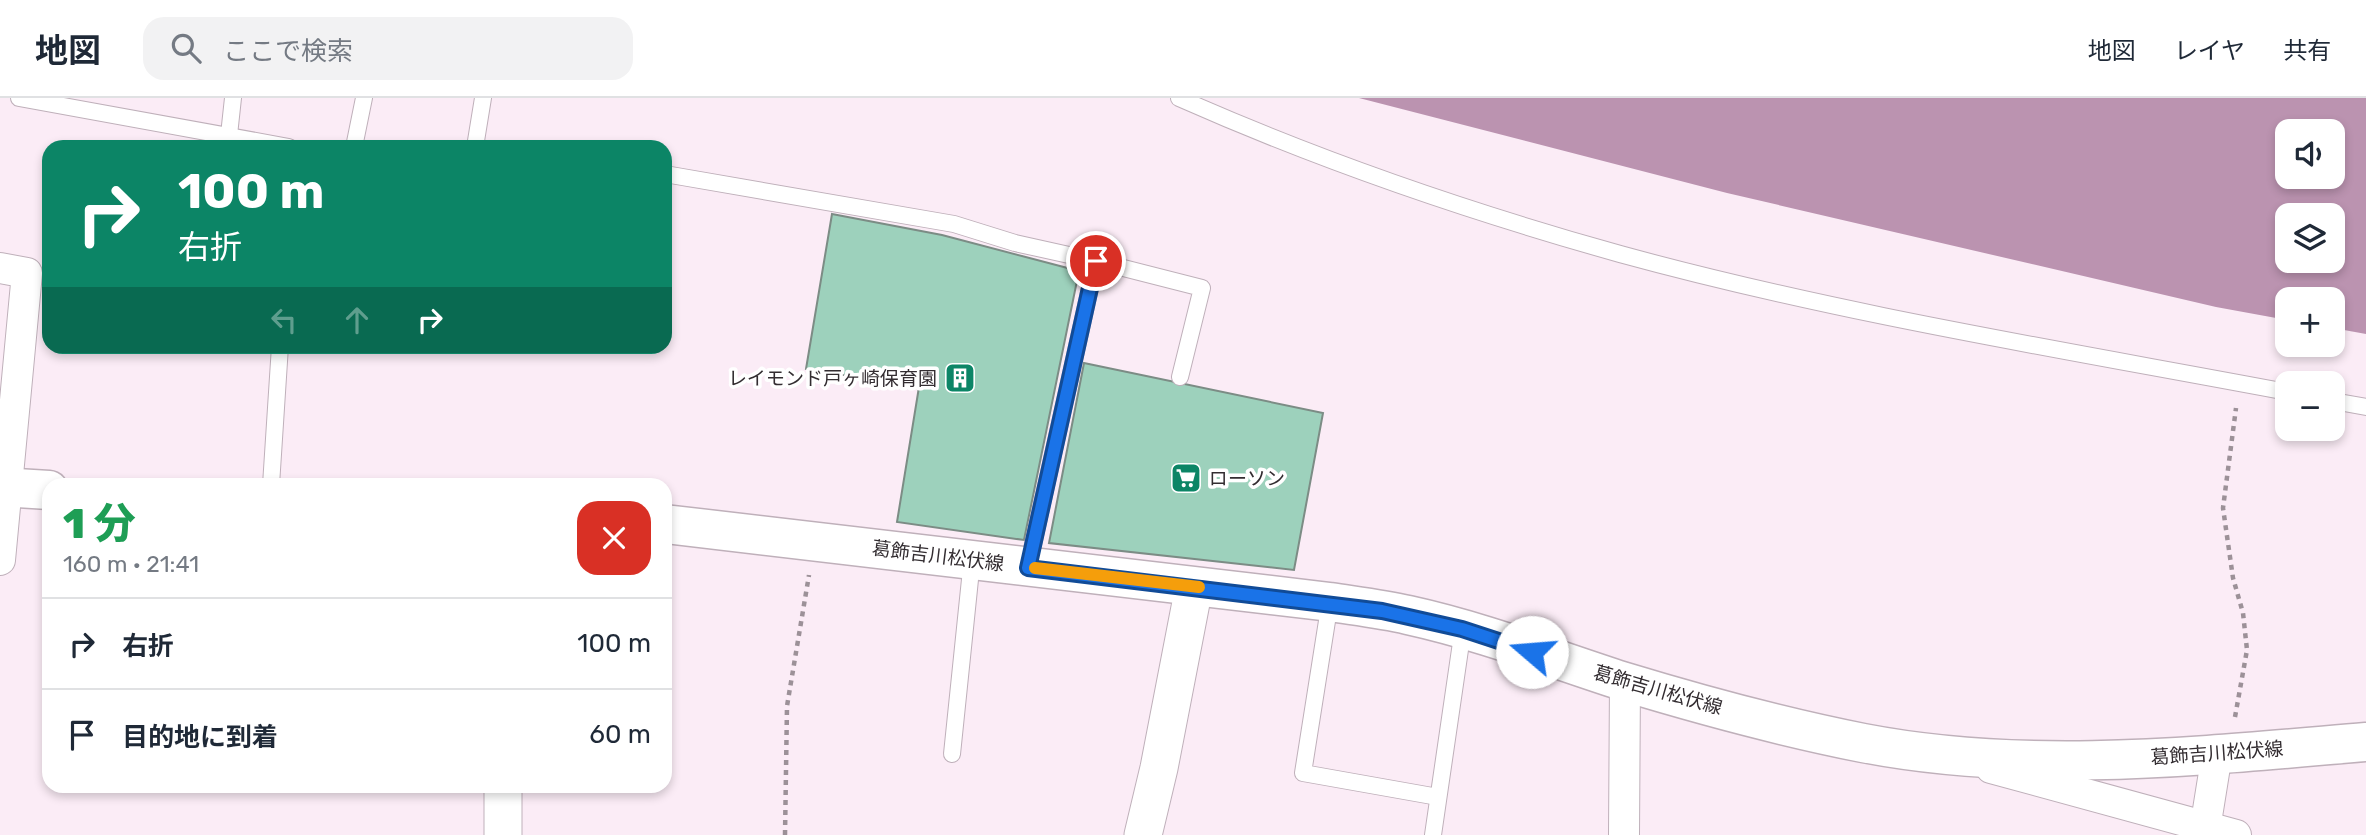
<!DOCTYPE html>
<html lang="ja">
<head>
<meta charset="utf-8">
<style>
	body { margin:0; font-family:Rubik,"Noto Sans JP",sans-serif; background:#f2f2f3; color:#1f2937; height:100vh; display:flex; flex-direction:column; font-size:26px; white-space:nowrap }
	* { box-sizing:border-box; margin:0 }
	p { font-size:23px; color:#747a83 }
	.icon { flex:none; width:38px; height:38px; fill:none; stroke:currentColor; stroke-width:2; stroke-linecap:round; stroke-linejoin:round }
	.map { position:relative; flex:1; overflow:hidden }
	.drawer { position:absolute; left:42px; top:380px; width:630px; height:315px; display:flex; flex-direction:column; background:#fff; border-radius:21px; box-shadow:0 4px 10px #0003 }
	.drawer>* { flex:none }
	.hud { position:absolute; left:42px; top:42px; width:630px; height:214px; border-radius:21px; box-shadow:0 4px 10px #0003; background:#0c8566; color:#fff; overflow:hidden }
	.controls { position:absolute; left:2275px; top:21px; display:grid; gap:14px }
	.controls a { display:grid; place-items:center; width:70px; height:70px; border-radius:14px; background:#fff; box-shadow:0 4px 10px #0003; font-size:35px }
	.pin { position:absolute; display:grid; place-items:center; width:60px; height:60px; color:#fff; margin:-30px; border:4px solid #fff; border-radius:50%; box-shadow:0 2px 7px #0007 }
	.me { position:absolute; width:77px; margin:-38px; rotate:288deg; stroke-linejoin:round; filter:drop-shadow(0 0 5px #0008) }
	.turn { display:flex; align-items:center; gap:24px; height:147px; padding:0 21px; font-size:32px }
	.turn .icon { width:91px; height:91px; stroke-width:2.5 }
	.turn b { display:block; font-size:49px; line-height:60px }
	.lanes { display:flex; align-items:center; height:66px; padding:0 21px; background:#0003; justify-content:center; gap:35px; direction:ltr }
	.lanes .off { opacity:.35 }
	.round { display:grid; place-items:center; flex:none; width:74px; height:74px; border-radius:21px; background:#f2f2f3 }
	.headline { display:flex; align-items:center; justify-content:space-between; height:119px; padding:0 21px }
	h1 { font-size:42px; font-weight:800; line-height:52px; color:#1e9e55 }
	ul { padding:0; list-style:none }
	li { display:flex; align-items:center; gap:21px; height:91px; padding:0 21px; border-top:2px solid #e0e1e3 }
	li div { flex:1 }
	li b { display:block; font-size:26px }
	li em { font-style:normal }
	header { display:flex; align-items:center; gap:42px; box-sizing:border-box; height:98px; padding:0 35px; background:#fff; border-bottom:2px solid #e0e1e3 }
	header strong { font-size:33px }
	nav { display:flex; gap:38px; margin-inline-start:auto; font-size:24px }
	.search { width:490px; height:63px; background:#f2f2f3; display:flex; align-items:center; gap:18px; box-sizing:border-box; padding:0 24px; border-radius:21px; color:#747a83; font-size:26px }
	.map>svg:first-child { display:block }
	.water { fill:#bb93b0; fill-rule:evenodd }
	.building { fill:#9dd1bc; stroke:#7c8c85; stroke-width:2 }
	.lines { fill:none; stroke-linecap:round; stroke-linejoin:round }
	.service-casing { stroke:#bfb0ba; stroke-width:18 }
	.minor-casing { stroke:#bfb0ba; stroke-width:32 }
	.tertiary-casing { stroke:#bfb0ba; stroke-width:39 }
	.primary-casing { stroke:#bfb0ba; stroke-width:41 }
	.path { stroke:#9c9198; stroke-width:4.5; stroke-dasharray:5 5; stroke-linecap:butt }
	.service { stroke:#fff; stroke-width:16 }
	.minor { stroke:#fff; stroke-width:30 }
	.tertiary { stroke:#fff; stroke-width:37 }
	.primary { stroke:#fff; stroke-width:38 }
	.route-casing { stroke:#114b97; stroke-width:18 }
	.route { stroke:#1a73e8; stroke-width:12 }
	.slow { stroke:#f59e0b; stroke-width:12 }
	.labels { text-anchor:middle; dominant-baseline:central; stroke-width:7; stroke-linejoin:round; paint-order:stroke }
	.poi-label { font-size:19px; fill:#332d31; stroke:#fff; text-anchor:end }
	.street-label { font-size:19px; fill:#332d31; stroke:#fff }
</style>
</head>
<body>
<header>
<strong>地図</strong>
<div class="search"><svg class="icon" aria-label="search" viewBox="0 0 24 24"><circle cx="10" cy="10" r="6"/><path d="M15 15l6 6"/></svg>ここで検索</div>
<nav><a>地図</a><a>レイヤ</a><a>共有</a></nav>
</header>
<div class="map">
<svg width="2366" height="737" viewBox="0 0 2366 737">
	<rect width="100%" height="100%" fill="#fbecf6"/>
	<path class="water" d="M1359,0H2366V236L2333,230V201H2287V222L2216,209L1727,95ZM2287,33H2333V79H2287ZM2287,117H2333V163H2287Z"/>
	<g class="building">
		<polygon points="832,116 942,137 1079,173 1024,442 897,424 919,289 806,271"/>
		<polygon points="1084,265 1323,315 1294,472 1049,445"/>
	</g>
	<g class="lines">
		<g class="service-casing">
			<g id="service">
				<polyline points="19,0 289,49"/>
				<path d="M1179,0C1321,63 1470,114 1620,156C1839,216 2064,252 2287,294"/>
				<polyline points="229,37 233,0"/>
				<polyline points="354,49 364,0"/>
				<polyline points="475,49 483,0"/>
				<polyline points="665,76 954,126 1015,145 1096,163 1028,469"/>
				<polyline points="1096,163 1202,190 1180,279"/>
				<polyline points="2333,303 2366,309"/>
				<polyline points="271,387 280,248"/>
				<polyline points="1330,504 1303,675 1438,699"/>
				<polyline points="952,656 972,462"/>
				<polyline points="1433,737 1463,531"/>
			</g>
		</g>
		<g class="minor-casing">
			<g id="minor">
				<polyline points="0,170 27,175 0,462"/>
				<polyline points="1991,670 2236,737"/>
				<polyline points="1624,737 1625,583"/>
				<polyline points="2204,737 2217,656"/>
			</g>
		</g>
		<g class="tertiary-casing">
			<g id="tertiary">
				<polyline points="503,737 503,688"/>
				<polyline points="1143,737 1159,670 1194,489"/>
			</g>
		</g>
		<g class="primary-casing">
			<g id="primary">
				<polyline points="0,389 49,392"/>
				<path d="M665,426L1330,504C1356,508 1383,511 1408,517C1481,533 1551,560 1622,583C1701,607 1782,629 1863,645C2029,677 2199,658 2366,644"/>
			</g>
		</g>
		<g class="path">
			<polyline points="2235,619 2247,552 2243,515 2233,480 2223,410 2236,310"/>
			<polyline points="785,737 787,608 809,477"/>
		</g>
		<use href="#service" class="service"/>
		<use href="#minor" class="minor"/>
		<use href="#tertiary" class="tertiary"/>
		<use href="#primary" class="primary"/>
	</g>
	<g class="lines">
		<g class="route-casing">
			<polyline id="route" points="1096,163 1028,470 1382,513 1462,531 1532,554"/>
		</g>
		<use href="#route" class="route"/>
		<polyline class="slow" points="1035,470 1199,489"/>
	</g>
	<defs>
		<g id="building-square" transform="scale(1.575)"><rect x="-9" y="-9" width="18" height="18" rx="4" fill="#0c8566" stroke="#fff"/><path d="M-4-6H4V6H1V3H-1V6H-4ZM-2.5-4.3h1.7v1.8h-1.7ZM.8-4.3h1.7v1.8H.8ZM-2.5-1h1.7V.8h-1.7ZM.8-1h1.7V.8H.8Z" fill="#fff"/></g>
		<g id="supermarket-square" transform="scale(1.575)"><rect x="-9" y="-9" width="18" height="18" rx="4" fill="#0c8566" stroke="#fff"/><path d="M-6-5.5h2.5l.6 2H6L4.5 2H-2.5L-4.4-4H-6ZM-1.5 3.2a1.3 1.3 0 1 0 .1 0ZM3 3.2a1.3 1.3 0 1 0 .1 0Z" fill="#fff"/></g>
	</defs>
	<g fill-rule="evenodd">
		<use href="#building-square" x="960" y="280"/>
		<use href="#supermarket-square" x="1186" y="380"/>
	</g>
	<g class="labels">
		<g class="poi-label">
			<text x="937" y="280">レイモンド戸ヶ崎保育園</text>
			<text x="1209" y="380" text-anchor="start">ローソン</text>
		</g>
		<g class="street-label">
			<text transform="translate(938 458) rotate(7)">葛飾吉川松伏線</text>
			<text transform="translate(1658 592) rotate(16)">葛飾吉川松伏線</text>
			<text transform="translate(2217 655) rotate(-4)">葛飾吉川松伏線</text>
		</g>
	</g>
</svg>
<div class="controls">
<a><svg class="icon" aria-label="sound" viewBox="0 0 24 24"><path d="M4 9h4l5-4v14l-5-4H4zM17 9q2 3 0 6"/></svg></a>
<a><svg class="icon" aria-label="layers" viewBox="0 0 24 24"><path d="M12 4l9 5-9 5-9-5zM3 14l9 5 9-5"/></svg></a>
<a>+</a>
<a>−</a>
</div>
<div class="pin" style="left:1096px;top:163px;background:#d93025"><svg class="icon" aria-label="arrive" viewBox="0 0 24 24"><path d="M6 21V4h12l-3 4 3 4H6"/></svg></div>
<svg class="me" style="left:1532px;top:554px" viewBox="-20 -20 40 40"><circle r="19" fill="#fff"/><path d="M0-13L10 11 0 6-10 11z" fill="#1a73e8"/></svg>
<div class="hud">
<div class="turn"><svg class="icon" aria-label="right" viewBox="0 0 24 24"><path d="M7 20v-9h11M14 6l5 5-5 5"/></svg><div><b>100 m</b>右折</div></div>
<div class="lanes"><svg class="icon off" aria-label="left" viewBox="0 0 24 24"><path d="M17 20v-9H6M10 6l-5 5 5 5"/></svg><svg class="icon off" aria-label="ahead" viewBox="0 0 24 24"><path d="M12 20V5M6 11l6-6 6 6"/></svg><svg class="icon" aria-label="right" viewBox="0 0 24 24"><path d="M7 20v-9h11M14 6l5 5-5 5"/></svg></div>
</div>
<section class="drawer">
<div class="headline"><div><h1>1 分</h1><p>160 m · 21:41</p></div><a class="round" style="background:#d93025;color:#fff"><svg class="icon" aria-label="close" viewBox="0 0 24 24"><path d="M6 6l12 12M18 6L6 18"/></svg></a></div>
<ul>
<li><svg class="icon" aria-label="right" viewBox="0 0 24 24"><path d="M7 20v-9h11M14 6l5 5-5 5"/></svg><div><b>右折</b></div><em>100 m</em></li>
<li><svg class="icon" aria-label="arrive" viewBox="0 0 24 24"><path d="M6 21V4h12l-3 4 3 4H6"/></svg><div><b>目的地に到着</b></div><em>60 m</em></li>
</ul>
</section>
</div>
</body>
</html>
